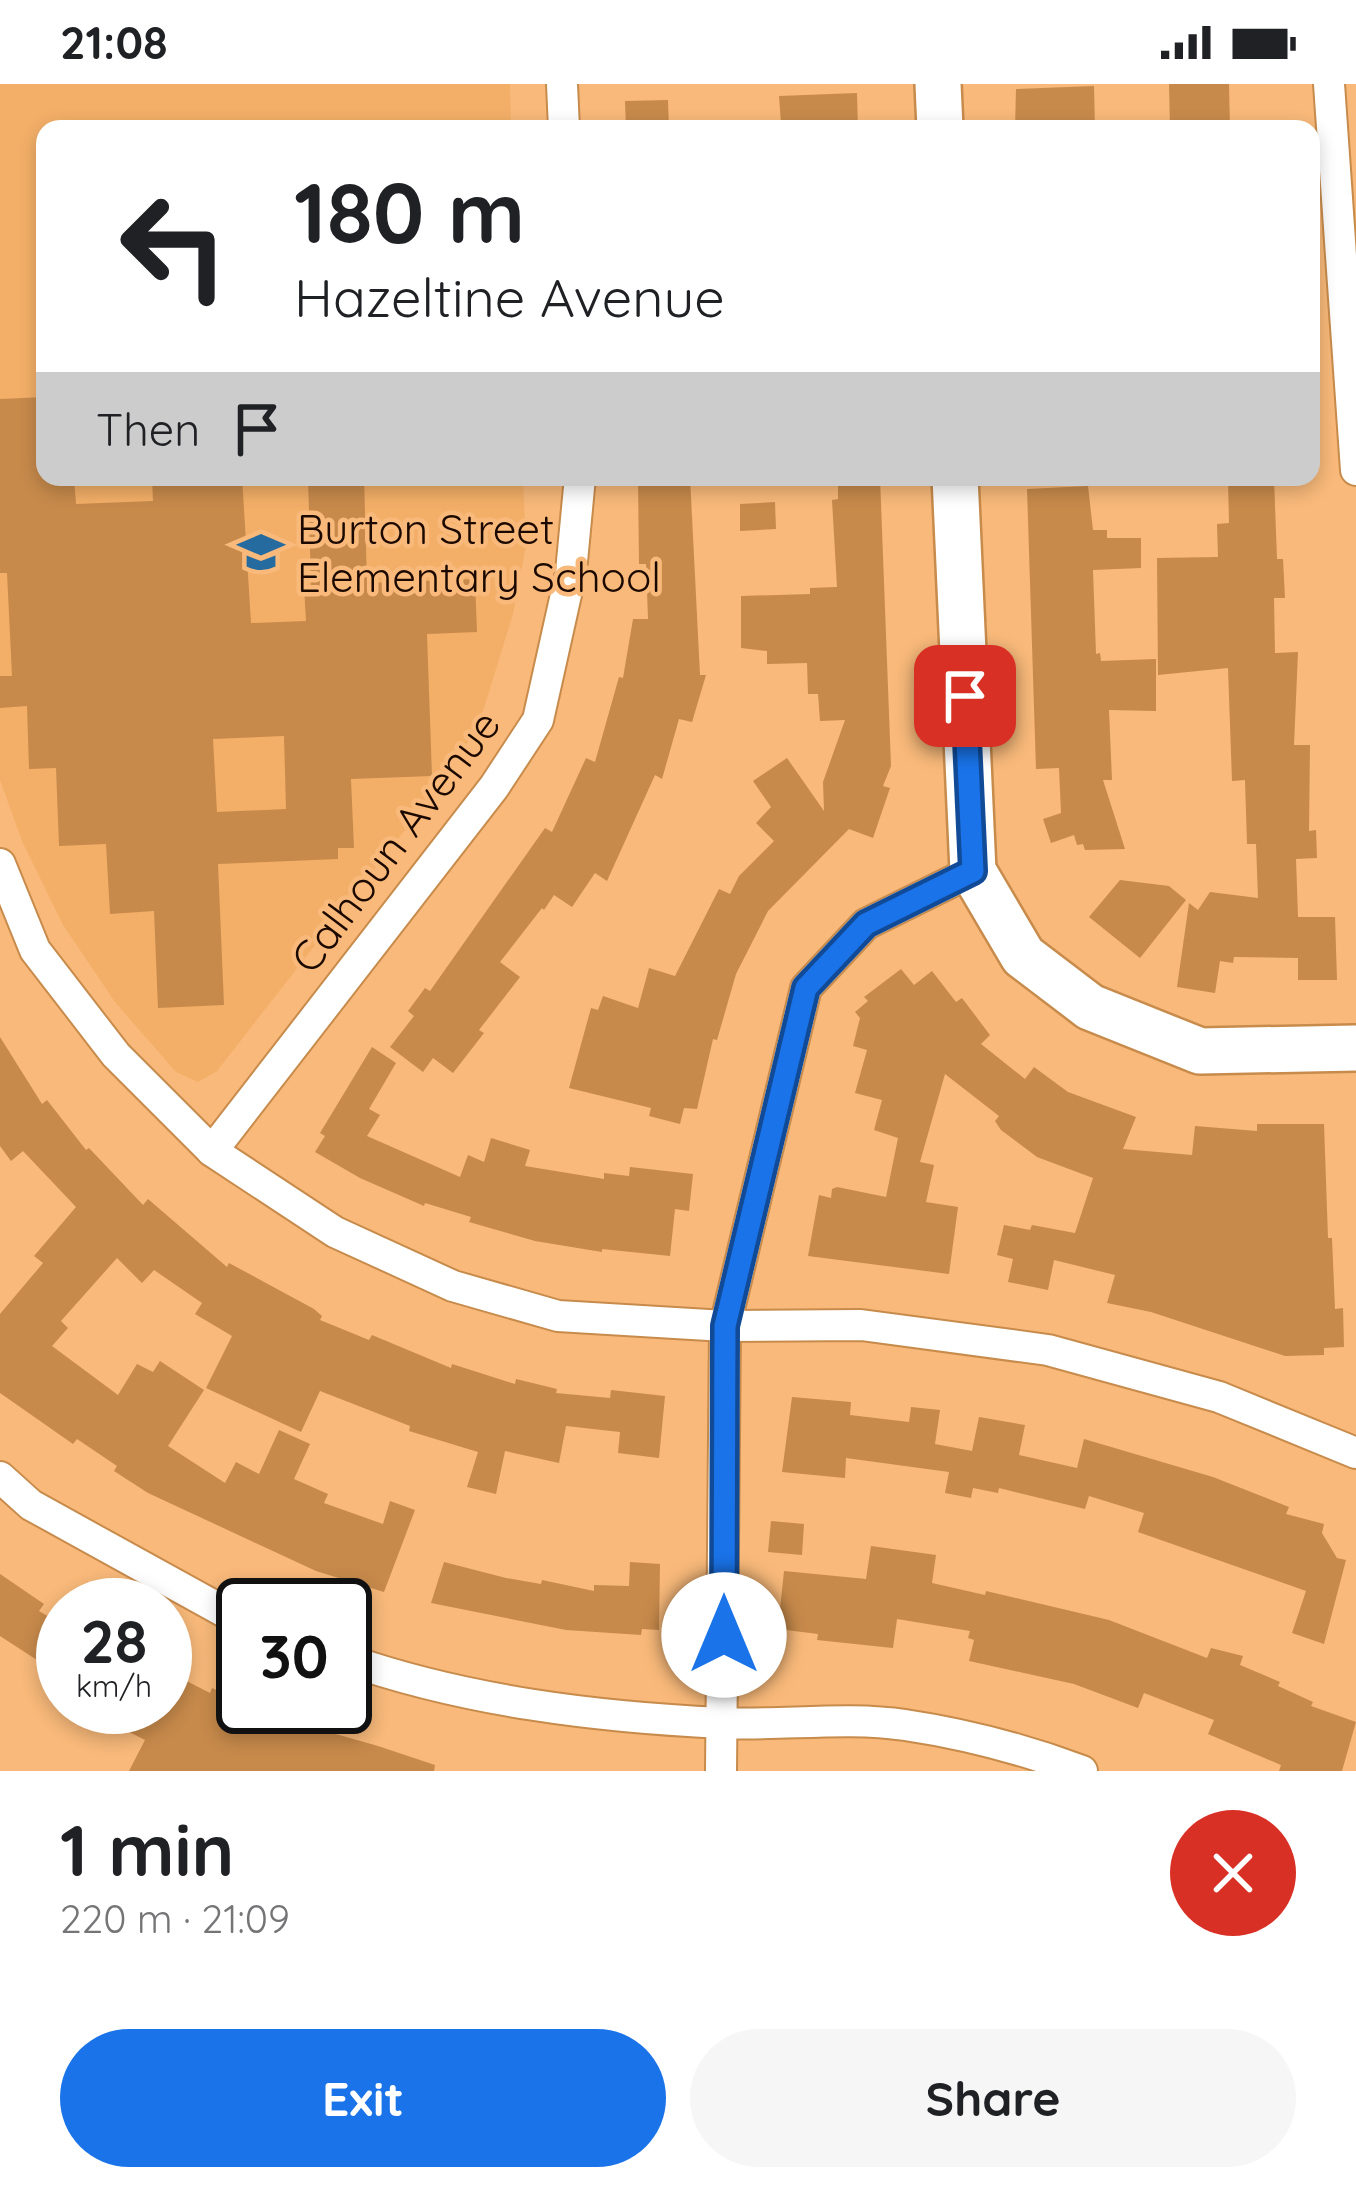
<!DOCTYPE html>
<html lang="en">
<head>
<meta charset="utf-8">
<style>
	body { margin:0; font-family:Quicksand,sans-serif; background:#f6f6f6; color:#202124; height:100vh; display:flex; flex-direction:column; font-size:45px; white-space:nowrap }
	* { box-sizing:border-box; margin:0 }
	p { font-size:39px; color:#757577 }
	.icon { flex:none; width:66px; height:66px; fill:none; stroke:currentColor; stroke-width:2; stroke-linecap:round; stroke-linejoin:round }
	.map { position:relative; height:1687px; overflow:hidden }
	.side { display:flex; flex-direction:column; background:#fff; flex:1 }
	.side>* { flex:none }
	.top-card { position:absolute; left:36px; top:36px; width:1284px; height:366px; border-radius:24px; box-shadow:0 6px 18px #0003; background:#fff; color:#202124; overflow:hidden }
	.speed { position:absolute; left:36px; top:1494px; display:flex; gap:24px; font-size:60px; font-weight:700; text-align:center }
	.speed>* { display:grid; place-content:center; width:156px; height:156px; border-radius:50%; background:#fff; box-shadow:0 6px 18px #0003; line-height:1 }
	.speed small { font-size:30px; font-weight:400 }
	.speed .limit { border:6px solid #111; border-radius:18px; background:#fff; color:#111 }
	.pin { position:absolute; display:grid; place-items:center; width:102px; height:102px; color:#fff; margin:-51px; border-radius:24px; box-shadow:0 6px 18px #0006 }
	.me { position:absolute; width:132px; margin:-66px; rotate:0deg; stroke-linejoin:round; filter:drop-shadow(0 0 9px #0008) }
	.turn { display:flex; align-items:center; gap:42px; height:252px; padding:0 60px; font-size:54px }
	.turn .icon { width:156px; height:156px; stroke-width:2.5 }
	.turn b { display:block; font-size:84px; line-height:102px }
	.then { display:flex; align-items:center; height:114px; padding:0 60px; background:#0003; gap:24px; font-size:45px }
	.round { display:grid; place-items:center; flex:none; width:126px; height:126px; border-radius:63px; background:#f6f6f6 }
	.overview { display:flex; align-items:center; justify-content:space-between; height:204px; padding:0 60px }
	h1 { font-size:72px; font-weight:800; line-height:90px }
	.action { display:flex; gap:24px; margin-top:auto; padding:24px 60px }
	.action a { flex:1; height:138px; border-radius:72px; background:#1a73e8; color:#fff; font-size:48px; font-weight:800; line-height:138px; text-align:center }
	.action a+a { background:#f6f6f6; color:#202124 }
	.status { display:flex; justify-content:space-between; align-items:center; height:84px; padding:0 60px; background:#fff; direction:ltr }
	.status svg { height:33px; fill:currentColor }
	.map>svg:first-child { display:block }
	.built { fill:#f3af68 }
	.building { fill:#c78a4b; fill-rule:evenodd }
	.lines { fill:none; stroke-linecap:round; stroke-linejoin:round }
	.street-casing { stroke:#c78b4c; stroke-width:34 }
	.secondary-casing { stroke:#c78b4c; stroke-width:50 }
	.street { stroke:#fff; stroke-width:30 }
	.secondary { stroke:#fff; stroke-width:45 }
	.route-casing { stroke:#114b97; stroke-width:30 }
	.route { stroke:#1a73e8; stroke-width:21 }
	.labels { text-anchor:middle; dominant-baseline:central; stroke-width:9; stroke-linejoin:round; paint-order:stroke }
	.poi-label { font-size:42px; fill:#1b0900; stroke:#f8b97a; text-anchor:start }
	.street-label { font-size:42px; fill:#1b0900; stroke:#f8b97a }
</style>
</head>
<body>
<div class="status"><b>21:08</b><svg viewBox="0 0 49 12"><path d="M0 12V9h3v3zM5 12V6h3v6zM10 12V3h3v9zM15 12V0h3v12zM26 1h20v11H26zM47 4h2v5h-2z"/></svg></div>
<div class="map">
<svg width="1356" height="1687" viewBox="0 0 1356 1687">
	<rect width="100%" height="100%" fill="#f8b97a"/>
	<polygon class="built" points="0,0 510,0 511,45 45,45 45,393 523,393 526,462 513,530 479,640 447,692 217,987 198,998 176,988 115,918 63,841 22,757 0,696"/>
	<g class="building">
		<polygon points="1169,0 1229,0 1230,45 1170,45"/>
		<polygon points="1094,2 1095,45 1015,45 1016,5"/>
		<polygon points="857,9 858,45 797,45 797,38 781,39 779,12"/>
		<polygon points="668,16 669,45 626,45 625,17"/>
		<path d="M45,313V393H74L76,420L153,417L152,393H242L251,539L306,537L304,502L311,501L308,393H364L367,499L475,495L477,548L427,550L432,692L351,695L354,764H338V775L218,780L224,921L158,924L154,827L110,830L106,760L59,762L56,684L29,685L27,622L0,624V592H12L7,489H0V315ZM284,652L286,725L217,728L213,655Z"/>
		<polygon points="638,393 690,393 700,591 706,591 692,638 679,635 662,695 655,691 607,797 595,789 572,823 554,811 544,826 542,824 500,878 520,893 479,946 484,949 453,989 433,974 423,988 390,963 414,932 408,927 425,904 430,907 545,744 552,748 586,674 595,678 619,593 623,594 633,535 648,535 646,480 639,480"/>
		<polygon points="838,393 880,393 891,682 883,702 890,704 873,754 849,745 768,827 736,890 717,956 713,955 697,1025 684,1024 680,1040 649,1032 651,1024 569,1004 591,924 598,926 603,912 638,924 649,884 675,892 719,805 730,810 739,792 774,757 756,739 771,723 753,697 787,674 824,727 823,698 845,636 820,637 818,610 808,610 807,579 767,580 767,567 741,564 741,512 810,510 810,504 837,503 832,416 838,415"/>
		<polygon points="1274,394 1277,475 1283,475 1285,514 1274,514 1275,569 1298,568 1294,661 1310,661 1309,747 1316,746 1317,774 1296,775 1298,833 1335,833 1337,896 1298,896 1298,874 1234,873 1233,879 1220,877 1215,909 1177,903 1189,819 1198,826 1210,808 1258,814 1256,760 1247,760 1245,696 1232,697 1228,584 1158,591 1157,474 1218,473 1217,440 1229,439 1228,395"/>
		<polygon points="1088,402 1093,446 1107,446 1107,454 1141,454 1141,484 1093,486 1096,570 1100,569 1101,577 1156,575 1156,627 1109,626 1112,696 1103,696 1125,765 1085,766 1083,760 1077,761 1074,751 1051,759 1043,735 1061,729 1059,684 1036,685 1027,405"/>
		<polygon points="775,418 776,445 740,447 740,420"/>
		<polygon points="1120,796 1169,802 1186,816 1140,874 1089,833"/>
		<polygon points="901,885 914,901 932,887 956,918 962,914 990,951 981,960 1025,995 1034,983 1068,1008 1136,1033 1123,1065 1192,1071 1195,1042 1257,1047 1257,1040 1324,1040 1328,1154 1332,1154 1335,1225 1343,1224 1344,1263 1324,1264 1324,1271 1285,1272 1151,1228 1107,1219 1115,1191 1054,1176 1048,1206 1008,1198 1013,1175 997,1171 1004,1141 1030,1146 1032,1141 1075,1149 1093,1094 1037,1073 1001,1046 995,1037 999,1032 945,990 920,1078 934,1081 926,1118 958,1123 949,1190 808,1172 819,1111 831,1114 832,1105 837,1103 886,1113 898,1054 874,1046 882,1016 855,1009 867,966 853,962 860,934 855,928 868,917 864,913"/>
		<polygon points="0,953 42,1020 47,1016 86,1066 89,1064 143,1121 148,1115 227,1183 229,1179 314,1225 322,1232 320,1236 369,1256 372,1251 451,1284 452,1280 515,1300 516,1295 557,1305 556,1309 610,1314 611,1306 665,1312 659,1374 618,1369 620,1348 566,1342 559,1379 505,1367 496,1410 467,1403 478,1368 409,1347 410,1342 320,1307 301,1348 206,1304 232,1252 195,1230 202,1219 154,1186 142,1199 117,1174 61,1237 68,1244 52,1262 118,1311 137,1280 153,1288 160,1277 204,1306 168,1362 225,1399 236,1378 259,1390 279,1346 310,1360 294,1395 328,1410 324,1419 383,1440 390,1417 415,1426 384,1508 316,1487 148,1409 114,1387 117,1382 77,1355 73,1360 0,1309 0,1230 43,1179 34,1172 76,1123 23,1067 11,1077 0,1062"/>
		<polygon points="372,963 396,979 369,1025 380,1031 367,1052 460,1093 468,1071 484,1078 491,1054 530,1066 525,1082 604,1095 604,1089 629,1092 630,1083 693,1090 689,1127 675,1125 670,1172 602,1165 602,1168 535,1157 469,1138 471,1133 425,1119 424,1122 360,1094 315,1068 325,1052 320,1049"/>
		<polygon points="792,1313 851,1318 850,1331 909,1338 911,1323 940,1326 935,1360 972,1367 979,1333 1025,1341 1019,1371 1077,1384 1084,1355 1213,1393 1289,1423 1286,1430 1324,1440 1322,1449 1337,1474 1346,1476 1324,1560 1292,1549 1306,1507 1138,1448 1144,1429 1089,1412 1085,1425 999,1404 998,1409 973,1404 971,1414 945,1409 949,1388 846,1374 845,1394 782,1388"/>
		<polygon points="771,1437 804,1440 802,1471 768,1468"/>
		<polygon points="871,1462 936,1471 932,1499 985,1511 986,1507 1109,1536 1207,1574 1211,1564 1243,1572 1240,1581 1280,1598 1278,1602 1313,1618 1311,1622 1356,1638 1342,1687 1279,1687 1281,1681 1208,1650 1214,1636 1144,1609 1138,1624 1074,1600 969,1577 974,1556 968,1554 970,1547 897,1535 893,1564 817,1556 818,1550 778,1545 784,1487 866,1495"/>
		<polygon points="444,1478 506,1494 541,1500 542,1496 594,1507 594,1501 629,1502 630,1478 660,1480 659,1546 642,1545 641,1551 566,1546 431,1519"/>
		<polygon points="0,1490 44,1520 39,1527 63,1541 63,1593 0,1552"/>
		<polygon points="165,1586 210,1609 212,1604 243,1617 243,1623 257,1623 290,1637 378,1662 435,1681 434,1687 129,1687 145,1656 115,1641 124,1623 165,1623"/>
	</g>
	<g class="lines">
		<g class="street-casing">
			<g id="street">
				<polyline points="562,0 564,45"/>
				<polyline points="1329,0 1356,386"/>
				<polyline points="0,780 35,866 116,971 212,1067 335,1148 453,1202 558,1232 725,1242 861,1241 1048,1266 1219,1313 1356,1369"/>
				<polyline points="212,1067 494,703 538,636 571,488 580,393"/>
				<polyline points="0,1393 31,1421 243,1538"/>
				<path d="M345,1575C465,1617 595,1633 722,1639C782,1642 846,1632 905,1641C965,1650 1026,1666 1082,1687"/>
				<polyline points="721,1687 725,1242 806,904 866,840 973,787"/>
			</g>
		</g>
		<g class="secondary-casing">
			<g id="secondary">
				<polyline points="938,0 940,45"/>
				<polyline points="955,393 973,787 1023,872 1090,923 1200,967 1356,964"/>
			</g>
		</g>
		<use href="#street" class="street"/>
		<use href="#secondary" class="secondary"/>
	</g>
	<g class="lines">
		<g class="route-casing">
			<polyline id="route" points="724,1551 725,1242 806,904 866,840 973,787 965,612"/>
		</g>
		<use href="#route" class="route"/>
	</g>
	<defs>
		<g id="school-bare" transform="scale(3.6)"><path d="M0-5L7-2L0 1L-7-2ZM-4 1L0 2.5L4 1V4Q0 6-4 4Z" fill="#266ba0" stroke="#f8b97a" stroke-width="2.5" paint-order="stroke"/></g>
	</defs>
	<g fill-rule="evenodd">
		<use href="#school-bare" x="261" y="468"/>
	</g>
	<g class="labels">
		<g class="poi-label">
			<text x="297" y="444">Burton Street<tspan x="297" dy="48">Elementary School</tspan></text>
		</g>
		<g class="street-label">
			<text transform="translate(395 757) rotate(-53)">Calhoun Avenue</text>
		</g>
	</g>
</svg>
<div class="speed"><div>28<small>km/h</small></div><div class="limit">30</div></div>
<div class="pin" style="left:965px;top:612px;background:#d93025"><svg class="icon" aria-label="arrive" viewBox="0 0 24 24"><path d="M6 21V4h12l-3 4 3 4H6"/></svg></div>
<svg class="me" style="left:724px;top:1551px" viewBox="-20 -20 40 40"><circle r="19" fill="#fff"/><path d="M0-13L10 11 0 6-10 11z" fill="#1a73e8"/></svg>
<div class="top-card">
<div class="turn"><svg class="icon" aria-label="left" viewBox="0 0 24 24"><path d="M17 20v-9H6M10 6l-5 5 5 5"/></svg><div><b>180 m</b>Hazeltine Avenue</div></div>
<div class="then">Then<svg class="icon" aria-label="arrive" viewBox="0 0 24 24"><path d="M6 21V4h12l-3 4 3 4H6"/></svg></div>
</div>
</div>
<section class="side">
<div class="overview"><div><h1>1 min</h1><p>220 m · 21:09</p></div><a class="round" style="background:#d93025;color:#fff"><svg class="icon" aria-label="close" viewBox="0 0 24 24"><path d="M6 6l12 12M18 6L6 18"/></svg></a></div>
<div class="action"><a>Exit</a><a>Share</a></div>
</section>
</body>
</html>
